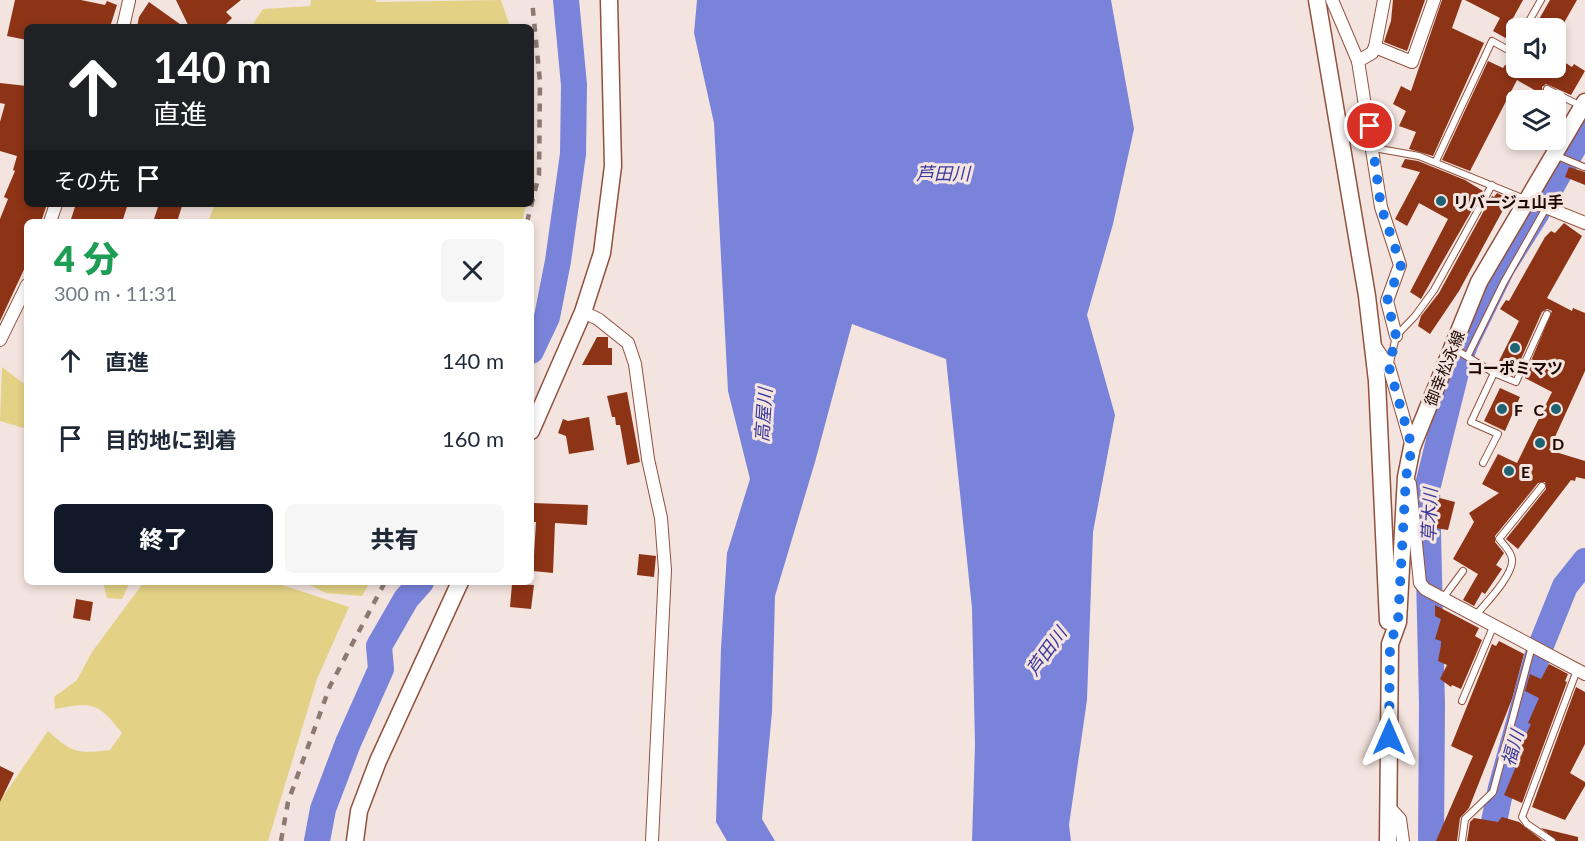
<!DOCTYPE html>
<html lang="ja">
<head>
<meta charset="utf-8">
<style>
	body { margin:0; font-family:Lato,"Noto Sans JP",sans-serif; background:#f6f6f7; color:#1f2937; height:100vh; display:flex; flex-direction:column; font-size:22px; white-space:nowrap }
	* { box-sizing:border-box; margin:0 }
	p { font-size:20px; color:#747a83 }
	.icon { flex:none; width:33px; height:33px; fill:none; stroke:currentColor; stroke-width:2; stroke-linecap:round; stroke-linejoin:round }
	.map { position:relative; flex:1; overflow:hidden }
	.drawer { position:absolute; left:24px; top:219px; width:510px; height:366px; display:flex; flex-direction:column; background:#fff; border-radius:9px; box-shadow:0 3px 9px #0003 }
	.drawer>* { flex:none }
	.top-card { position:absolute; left:24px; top:24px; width:510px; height:183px; border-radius:9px; box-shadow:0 3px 9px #0003; background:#202124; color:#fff; overflow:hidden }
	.controls { position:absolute; left:1506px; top:18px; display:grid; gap:12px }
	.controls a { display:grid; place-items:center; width:60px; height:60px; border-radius:9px; background:#fff; box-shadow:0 3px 9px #0003; font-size:30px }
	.pin { position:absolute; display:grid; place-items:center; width:51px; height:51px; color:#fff; margin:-26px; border:3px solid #fff; border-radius:50%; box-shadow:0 2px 6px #0007 }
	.me { position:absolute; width:66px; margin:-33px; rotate:0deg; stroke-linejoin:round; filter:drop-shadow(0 0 4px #0008) }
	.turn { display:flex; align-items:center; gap:21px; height:126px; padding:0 30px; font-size:27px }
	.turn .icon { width:78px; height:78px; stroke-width:2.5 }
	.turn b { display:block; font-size:42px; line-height:51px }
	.then { display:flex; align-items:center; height:57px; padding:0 30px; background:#0003; gap:12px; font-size:22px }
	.round { display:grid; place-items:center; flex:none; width:63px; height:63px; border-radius:9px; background:#f6f6f7 }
	.overview { display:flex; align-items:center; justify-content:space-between; height:102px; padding:0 30px }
	h1 { font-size:36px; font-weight:800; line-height:45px; color:#1e9e55 }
	.cta { display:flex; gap:12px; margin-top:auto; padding:12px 30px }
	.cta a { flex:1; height:69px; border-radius:9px; background:#111827; color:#fff; font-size:24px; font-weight:800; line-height:69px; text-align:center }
	.cta a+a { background:#f6f6f7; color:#1f2937 }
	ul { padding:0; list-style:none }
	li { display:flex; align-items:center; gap:18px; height:78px; padding:0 30px }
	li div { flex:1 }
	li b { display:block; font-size:22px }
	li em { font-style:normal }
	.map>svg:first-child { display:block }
	.green { fill:#e3d286 }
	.water { fill:#7a83da }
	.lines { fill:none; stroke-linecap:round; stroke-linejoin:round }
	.river { stroke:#7a83da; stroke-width:26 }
	.building { fill:#8d3316 }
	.lane-casing { stroke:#92513d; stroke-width:8 }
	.street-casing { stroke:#92513d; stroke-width:14 }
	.secondary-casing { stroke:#92513d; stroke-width:19 }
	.lane { stroke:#fff; stroke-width:6 }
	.street { stroke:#fff; stroke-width:12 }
	.secondary { stroke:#fff; stroke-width:16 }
	.rail { stroke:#8d7974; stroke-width:4.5; stroke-dasharray:8 8; stroke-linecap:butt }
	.route { stroke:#1a73e8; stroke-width:10; stroke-dasharray:0 18 }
	.poi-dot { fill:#1e6374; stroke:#f4e4df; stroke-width:2 }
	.labels { text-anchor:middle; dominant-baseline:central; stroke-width:6; stroke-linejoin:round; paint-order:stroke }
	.poi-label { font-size:16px; font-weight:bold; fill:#1d0501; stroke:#f4e4df; text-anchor:start }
	.street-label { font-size:16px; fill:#1d0501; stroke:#f4e4df }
	.water-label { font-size:18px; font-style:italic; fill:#3a389d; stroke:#f4e4df }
</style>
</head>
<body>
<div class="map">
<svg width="1585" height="841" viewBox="0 0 1585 841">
	<rect width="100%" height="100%" fill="#f4e4df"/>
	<g class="green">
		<polygon points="311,0 375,0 377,2 501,0 510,27 251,27 263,9 310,6"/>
		<polygon points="215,204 526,204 522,222 208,222"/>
		<polygon points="2,367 27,386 27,429 0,421"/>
		<polygon points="103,582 130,582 122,599 107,598"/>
		<path d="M144,582H273L349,607L317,679L268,841H0V801L48,731C72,753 78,754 110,750L122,733C97,702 94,702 55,709L54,697L77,680L92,652Z"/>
		<polygon points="304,582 370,582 362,596 326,593"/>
	</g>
	<polygon class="water" points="697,0 1111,0 1134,129 1113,224 1087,315 1115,415 1093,532 1087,700 1069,825 1071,841 972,841 975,745 972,608 946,359 852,324 815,462 775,596 772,712 762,819 775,841 727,841 716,822 721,648 727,553 750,479 728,391 714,123 694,33"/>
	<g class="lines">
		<g class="river">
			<polyline points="1544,200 1585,127"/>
			<polyline points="531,351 547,317 558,261 573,154 574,85 566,0"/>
			<polyline points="1542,643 1565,586 1585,561"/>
			<polyline points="317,841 323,809 348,743 381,669 379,646 406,599 421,582"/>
			<polyline points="1431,841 1432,705 1427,489 1458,364 1466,342 1502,268 1537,212"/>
			<polyline points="1490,841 1501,788 1537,657"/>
		</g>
	</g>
	<g class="building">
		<polygon points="15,0 81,0 105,5 107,1 117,5 110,27 27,27 27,40 7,36"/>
		<polygon points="176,0 241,0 226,12 232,18 223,27 189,27"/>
		<polygon points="1393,0 1425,0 1407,51 1384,42 1391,21"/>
		<polygon points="1442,0 1462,0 1452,28 1484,43 1433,156 1409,149 1416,132 1399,126 1406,111 1393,104 1401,86 1411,91"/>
		<polygon points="1465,0 1523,0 1512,20 1521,25 1511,41 1493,31 1500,18"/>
		<polygon points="1550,0 1577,0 1561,28 1534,28"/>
		<polygon points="149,2 184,27 137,27 139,17"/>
		<polygon points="1556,57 1572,67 1574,64 1585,71 1571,95 1546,84 1542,87 1543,92 1558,100 1533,100 1538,92 1517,80 1470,171 1442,160 1488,61 1503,68 1505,65 1556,68"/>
		<polygon points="0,83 27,86 27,204 47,204 41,222 27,222 27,263 0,321 0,219 8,199 4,197 15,171 13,170 17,156 0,151 0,122 5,104 0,103"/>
		<polygon points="1405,159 1418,161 1465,180 1483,191 1421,299 1410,292 1448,219 1419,203 1407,226 1395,219 1420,172 1401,167"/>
		<polygon points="1569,167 1585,172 1585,185 1565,177"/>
		<polygon points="1497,193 1509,199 1459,291 1430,334 1418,326 1421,316 1439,293 1492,196 1494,197"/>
		<polygon points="76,204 128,204 122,222 70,222"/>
		<polygon points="159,204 182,206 177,222 153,222"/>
		<polygon points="1564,223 1582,236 1547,298 1572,311 1573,308 1585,313 1585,371 1549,450 1585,461 1585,479 1576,477 1575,481 1571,480 1518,549 1506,539 1546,489 1545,482 1538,483 1495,536 1495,542 1504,553 1496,565 1502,569 1485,594 1482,592 1474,606 1463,600 1478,574 1453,559 1474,522 1469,513 1499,493 1482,484 1498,454 1517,463 1552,392 1525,378 1525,375 1552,311 1547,309 1542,312 1516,370 1499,361 1519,321 1500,309 1506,300 1509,301 1545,237 1551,231 1555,233"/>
		<polygon points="597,337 608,337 608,348 612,348 612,365 582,365"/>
		<polygon points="1500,388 1520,397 1505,431 1484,421"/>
		<polygon points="627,392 640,462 627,465 620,425 616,425 615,417 612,417 607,396"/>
		<polygon points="589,417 594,450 569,454 566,436 558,433 563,419 568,421"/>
		<polygon points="1436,497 1455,502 1448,530 1435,528 1436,522 1432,521 1433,512"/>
		<polygon points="533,503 588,505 587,525 555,523 553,573 533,571 536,522 532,522"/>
		<polygon points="639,554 656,556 654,577 637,575"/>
		<polygon points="512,584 534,585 531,609 510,607"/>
		<polygon points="76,599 93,602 90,621 73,618"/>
		<polygon points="1435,605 1479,628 1475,636 1482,640 1461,689 1452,685 1451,687 1440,679 1447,665 1438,661 1441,645 1441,641 1435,639 1441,619 1435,616"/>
		<polygon points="1499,641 1524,654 1512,699 1469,808 1460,818 1457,841 1436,841 1473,756 1451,746 1492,644 1496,646"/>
		<polygon points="1549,664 1568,674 1565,681 1567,682 1522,803 1504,795 1515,769 1516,756 1531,724 1528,723 1539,698 1525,691 1530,674 1541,679"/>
		<polygon points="1576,687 1585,692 1585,744 1570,773 1585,782 1585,786 1565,820 1532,807"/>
		<polygon points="0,766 14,773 0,802"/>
		<polygon points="1502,817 1519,822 1543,841 1467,841 1470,822 1474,818 1498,822"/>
		<polygon points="1541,828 1578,837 1578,841 1557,841"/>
	</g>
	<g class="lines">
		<g class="lane-casing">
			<g id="lane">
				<polyline points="1525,28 1541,0"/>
				<polyline points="1547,89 1581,106"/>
				<polyline points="1374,148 1419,156 1527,200"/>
				<polyline points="1555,155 1584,167"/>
				<polyline points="1436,161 1492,41 1512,52 1516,44"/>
				<polyline points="1453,348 1494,373 1516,382 1547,314"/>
				<polyline points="1468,355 1504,282 1546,208"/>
				<polyline points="1389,367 1396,336 1415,316 1434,290 1492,185"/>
				<polyline points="1483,463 1498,434 1471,422 1494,373"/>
				<polyline points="1443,598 1463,571"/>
				<path d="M1475,616C1485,604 1514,575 1512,559C1511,551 1504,545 1499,539L1542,486"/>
				<polyline points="1462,701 1493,627"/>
				<polyline points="1462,841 1465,819 1493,792 1532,646"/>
				<polyline points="1552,841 1527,824 1522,817 1577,670"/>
			</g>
		</g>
		<g class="street-casing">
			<g id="street">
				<polyline points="1332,0 1358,61 1381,207 1400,265 1387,301 1396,336"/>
				<polyline points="123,27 129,1"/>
				<polyline points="1375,47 1412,62 1434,0"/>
				<polyline points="1358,61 1372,53 1375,47 1384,0"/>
				<polyline points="1528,200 1585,223"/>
				<polyline points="50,222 56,204"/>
				<polyline points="583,312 598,319 628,343 635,364 648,459 661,518 665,570 652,841"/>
				<polyline points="0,340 27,285"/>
				<polyline points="1373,343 1389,367 1412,447"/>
				<polyline points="1410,484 1420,583 1425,589 1585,674"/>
				<polyline points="1389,807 1400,819 1403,841"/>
			</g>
		</g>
		<g class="secondary-casing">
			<g id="secondary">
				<polyline points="1317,0 1367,296 1377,381 1388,621"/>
				<polyline points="531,431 583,312 602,253 613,166 609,0"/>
				<polyline points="355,841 359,811 378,761 460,582"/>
				<polyline points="1388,841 1390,644 1398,622 1406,477 1412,447 1479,282 1585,102"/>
			</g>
		</g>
		<use href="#lane" class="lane"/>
		<use href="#street" class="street"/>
		<use href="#secondary" class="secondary"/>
		<g class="rail">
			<polyline points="527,222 539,175 540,82 532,0"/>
			<polyline points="281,841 288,802 330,686 385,582"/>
		</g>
	</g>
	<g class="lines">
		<polyline class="route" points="1370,126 1381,207 1401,265 1387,301 1396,336 1389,367 1412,447 1406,477 1398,622 1390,644 1389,737"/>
	</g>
	<g class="poi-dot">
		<circle cx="1441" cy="201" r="6"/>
		<circle cx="1515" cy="348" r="6"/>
		<circle cx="1502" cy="409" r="6"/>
		<circle cx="1556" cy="409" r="6"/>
		<circle cx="1540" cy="443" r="6"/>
		<circle cx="1509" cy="471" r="6"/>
	</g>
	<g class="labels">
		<g class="poi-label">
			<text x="1453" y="201">リバージュ山手</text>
			<text x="1515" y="367" text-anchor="middle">コーポミマツ</text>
			<text x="1514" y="409">F</text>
			<text x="1544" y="409" text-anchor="end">C</text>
			<text x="1552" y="443">D</text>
			<text x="1521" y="471">E</text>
		</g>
		<g class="street-label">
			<text transform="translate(1444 368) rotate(-68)">御幸松永線</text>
		</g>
		<g class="water-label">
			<text x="943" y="173">芦田川</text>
			<text transform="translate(763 415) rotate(-86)">高屋川</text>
			<text transform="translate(1429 515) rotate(-88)">草木川</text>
			<text transform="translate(1046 651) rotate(-54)">芦田川</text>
			<text transform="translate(1512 748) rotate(-74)">福川</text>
		</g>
	</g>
</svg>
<div class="controls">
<a><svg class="icon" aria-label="sound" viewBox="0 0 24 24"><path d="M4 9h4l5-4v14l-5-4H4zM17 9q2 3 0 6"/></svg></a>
<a><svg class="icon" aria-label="layers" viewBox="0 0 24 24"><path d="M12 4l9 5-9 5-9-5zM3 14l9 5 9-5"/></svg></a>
</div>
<div class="pin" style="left:1370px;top:126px;background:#d93025"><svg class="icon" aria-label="arrive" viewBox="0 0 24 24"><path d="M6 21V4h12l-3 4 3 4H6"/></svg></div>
<svg class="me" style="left:1389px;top:737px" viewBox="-20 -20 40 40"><path d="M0-17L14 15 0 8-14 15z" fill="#1a73e8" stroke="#fff" stroke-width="4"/></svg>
<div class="top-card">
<div class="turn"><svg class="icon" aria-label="ahead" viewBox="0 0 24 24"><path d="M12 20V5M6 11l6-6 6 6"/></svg><div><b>140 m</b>直進</div></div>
<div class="then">その先<svg class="icon" aria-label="arrive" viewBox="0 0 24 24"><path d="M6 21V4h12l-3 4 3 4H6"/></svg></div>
</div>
<section class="drawer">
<div class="overview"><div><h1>4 分</h1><p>300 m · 11:31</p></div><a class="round"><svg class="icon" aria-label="close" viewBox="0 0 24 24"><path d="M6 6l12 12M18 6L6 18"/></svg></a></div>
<ul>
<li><svg class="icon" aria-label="ahead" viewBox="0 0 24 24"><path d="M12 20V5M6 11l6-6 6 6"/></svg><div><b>直進</b></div><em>140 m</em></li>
<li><svg class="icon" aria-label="arrive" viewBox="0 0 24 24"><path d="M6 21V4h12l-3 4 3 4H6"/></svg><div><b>目的地に到着</b></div><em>160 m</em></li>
</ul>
<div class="cta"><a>終了</a><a>共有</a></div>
</section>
</div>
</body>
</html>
